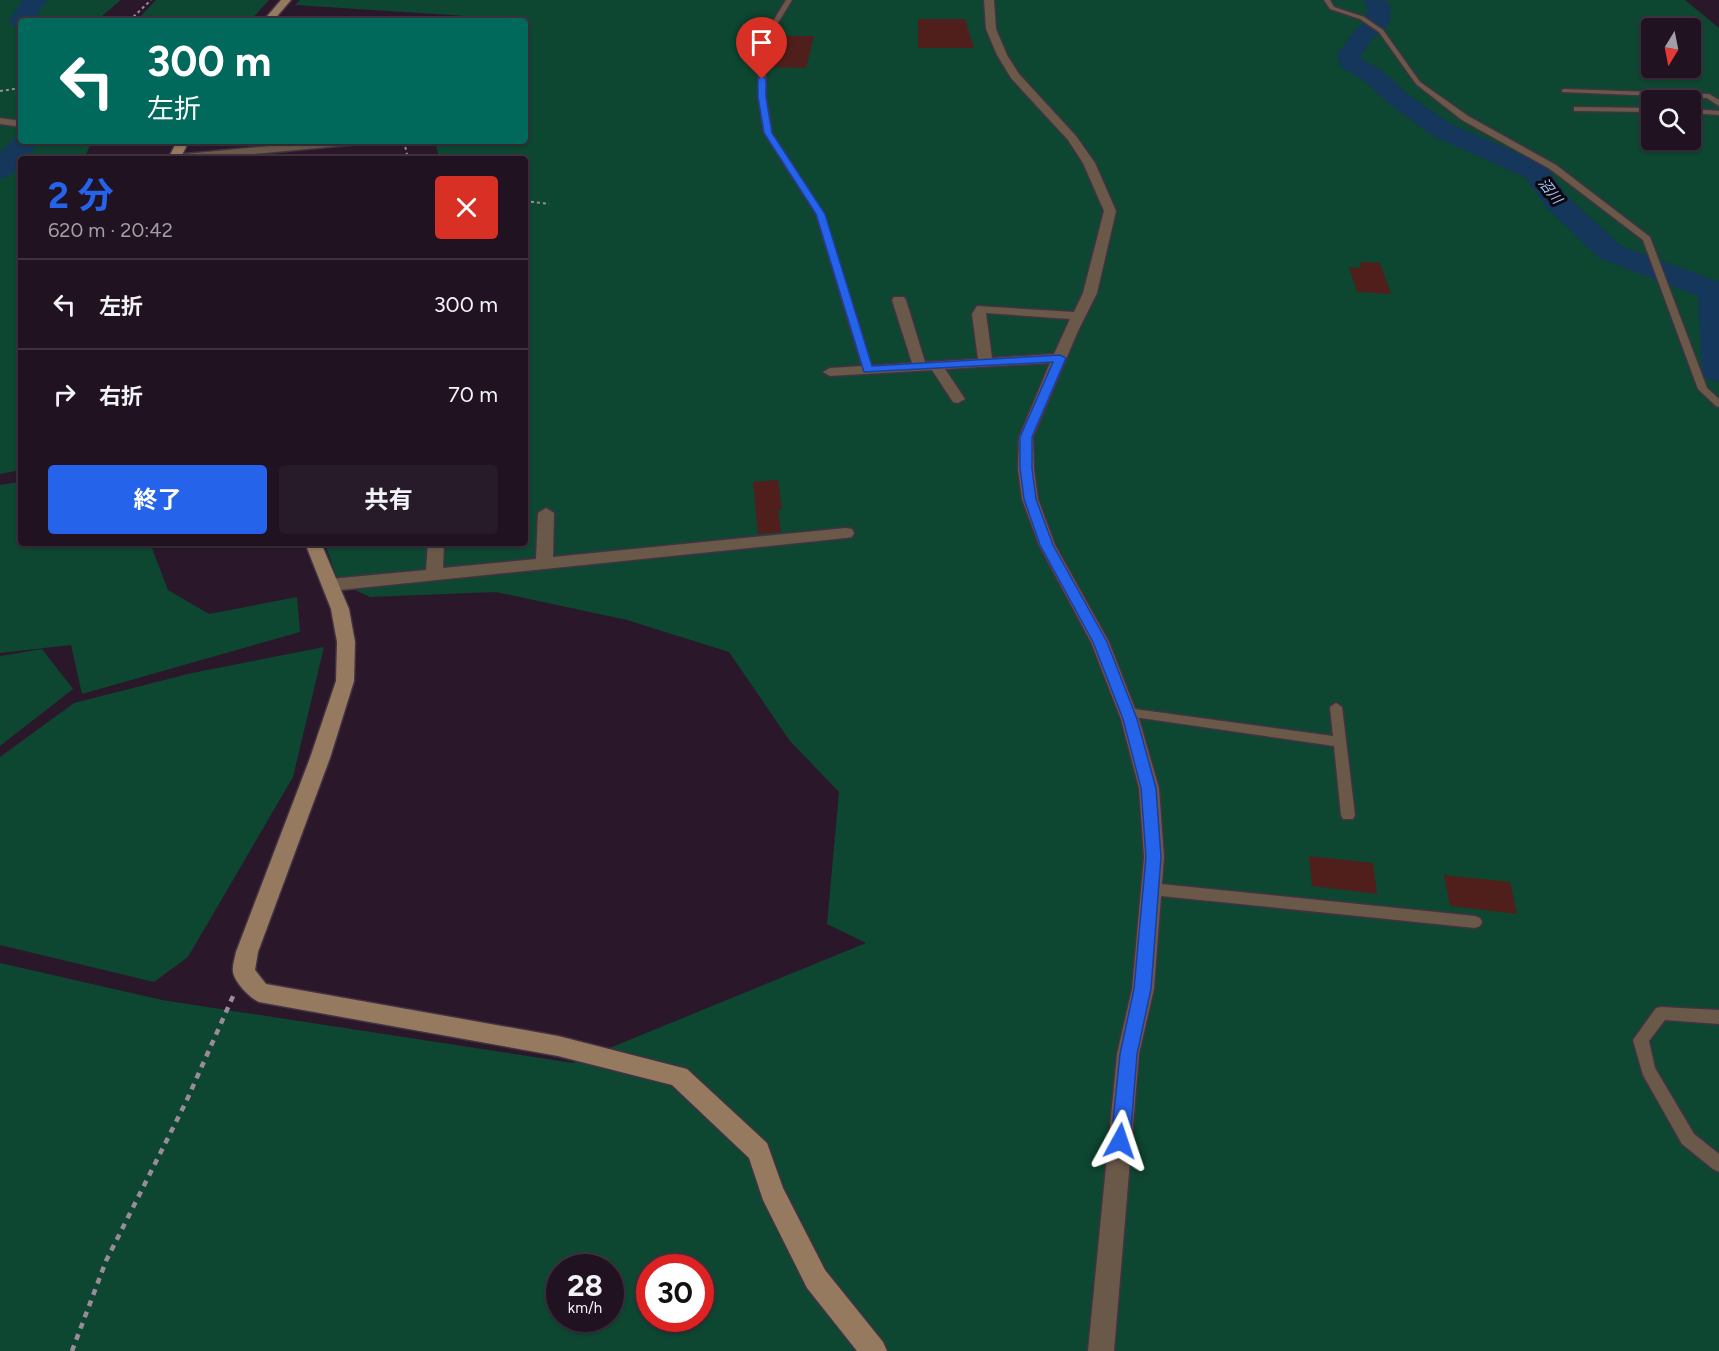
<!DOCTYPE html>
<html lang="ja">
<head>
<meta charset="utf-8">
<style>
	body { margin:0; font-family:Figtree,"Noto Sans JP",sans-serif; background:#281b29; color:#f1f3f6; height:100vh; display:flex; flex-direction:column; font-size:22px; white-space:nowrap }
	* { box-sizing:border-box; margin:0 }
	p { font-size:20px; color:#a29ea5 }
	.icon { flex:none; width:33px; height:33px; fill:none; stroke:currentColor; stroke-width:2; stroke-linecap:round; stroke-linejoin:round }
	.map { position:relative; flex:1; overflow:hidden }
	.side { position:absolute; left:18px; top:156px; width:510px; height:390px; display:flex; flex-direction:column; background:#201220; border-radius:6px; box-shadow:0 2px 4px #0004,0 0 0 2px #3d323e }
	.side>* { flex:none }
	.guide { position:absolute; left:18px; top:18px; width:510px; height:126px; border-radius:6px; box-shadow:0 2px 4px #0004,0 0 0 2px #3d323e; background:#00695c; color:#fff; overflow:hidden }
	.needle { width:39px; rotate:190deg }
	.buttons { position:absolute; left:1641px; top:18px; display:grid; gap:12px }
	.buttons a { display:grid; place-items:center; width:60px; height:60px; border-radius:6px; background:#201220; box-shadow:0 2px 4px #0004,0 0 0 2px #3d323e; font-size:30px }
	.speed { position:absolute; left:546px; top:1254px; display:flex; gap:12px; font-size:30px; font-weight:700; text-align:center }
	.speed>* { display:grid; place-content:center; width:78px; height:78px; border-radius:50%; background:#201220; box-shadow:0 2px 4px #0004,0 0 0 2px #3d323e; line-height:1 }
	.speed small { font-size:15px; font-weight:400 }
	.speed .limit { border:9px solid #d22; background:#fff; color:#111 }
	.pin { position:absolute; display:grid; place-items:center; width:51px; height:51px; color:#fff; margin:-62px -26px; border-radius:50% 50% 50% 0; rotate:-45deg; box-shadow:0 0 6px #0007 }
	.pin .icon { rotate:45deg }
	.me { position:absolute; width:66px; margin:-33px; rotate:5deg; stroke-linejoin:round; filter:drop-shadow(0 0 4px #0008) }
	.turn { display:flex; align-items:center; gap:21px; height:126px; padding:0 30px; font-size:27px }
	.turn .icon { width:78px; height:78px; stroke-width:2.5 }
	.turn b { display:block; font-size:42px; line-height:51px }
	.round { display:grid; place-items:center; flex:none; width:63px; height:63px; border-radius:6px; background:#281b29 }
	.summary { display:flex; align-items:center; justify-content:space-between; height:102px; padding:0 30px }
	h1 { font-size:36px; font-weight:700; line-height:45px; color:#2563eb }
	.primary-button { display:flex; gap:12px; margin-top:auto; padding:12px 30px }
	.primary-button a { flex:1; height:69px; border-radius:6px; background:#2563eb; color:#fff; font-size:24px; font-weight:700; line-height:69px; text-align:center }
	.primary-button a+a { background:#281b29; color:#f1f3f6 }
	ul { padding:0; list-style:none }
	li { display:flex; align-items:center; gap:18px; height:90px; padding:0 30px; border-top:2px solid #3d323e }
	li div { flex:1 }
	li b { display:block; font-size:22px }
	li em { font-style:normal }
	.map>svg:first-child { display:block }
	.green { fill:#0d4631; fill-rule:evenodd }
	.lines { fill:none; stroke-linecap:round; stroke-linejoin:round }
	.river { fill:#15375b; fill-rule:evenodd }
	.building { fill:#511f1b }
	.lane-casing { stroke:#433243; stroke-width:3 }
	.street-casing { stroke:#433243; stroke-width:3 }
	.secondary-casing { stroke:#433243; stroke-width:3 }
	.path-far1 { stroke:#9a8b9a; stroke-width:2; stroke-dasharray:3 3; stroke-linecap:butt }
	.path { stroke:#9a8b9a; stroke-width:4.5; stroke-dasharray:6 6; stroke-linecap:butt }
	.lane { fill:#6a5949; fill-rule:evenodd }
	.street { fill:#6a5949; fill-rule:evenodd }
	.secondary { fill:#957a5f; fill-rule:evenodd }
	.route { fill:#2563eb; stroke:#184099; stroke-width:1.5 }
	.labels { text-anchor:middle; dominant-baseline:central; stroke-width:6; stroke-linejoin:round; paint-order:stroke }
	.far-water-label { font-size:14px; font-style:italic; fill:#a1ccfe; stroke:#0e070e }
</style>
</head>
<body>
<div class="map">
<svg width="1719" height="1351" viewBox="0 0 1719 1351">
	<rect width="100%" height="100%" fill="#2a182a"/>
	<g class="green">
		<polygon points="0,0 121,0 96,21 21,21 21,141 92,141 84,159 21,159 21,470 0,474"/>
		<polygon points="156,0 269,0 250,21 136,21"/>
		<path d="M300,0H1685L1719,28V1351H0V963L162,1000L573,1063L866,943L827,924L839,792L790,741L729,652L627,620L496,592L370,597L338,582L325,543H525V227L528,226L530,160L439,158L435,141H525V21H499L497,18L295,5ZM1652,28H1690V68H1652ZM1652,100H1690V140H1652ZM560,1268H610V1318H560ZM650,1268H700V1318H650Z"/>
		<polygon points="21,482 21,543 150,543 168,590 209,614 297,597 300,632 82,694 71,645 0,653 0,485"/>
		<polygon points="324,647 293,777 188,957 154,982 0,945 0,757 74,703 192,673"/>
		<polygon points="42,649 73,689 0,746 0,656"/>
	</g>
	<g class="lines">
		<g class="river">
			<polygon points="22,0 47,0 33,21 21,21 21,28 13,26 9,21"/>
			<polygon points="1363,0 1386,0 1391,7 1389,24 1372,39 1361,55 1362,59 1384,72 1406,93 1451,124 1545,165 1567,196 1621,246 1719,282 1719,382 1707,379 1702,372 1698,296 1599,258 1547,208 1525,177 1433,136 1388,103 1366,82 1342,68 1337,55 1356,29 1366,21 1367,7"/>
			<path d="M18,135H21V141H42L24,159H21C20,170 10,177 0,179V153Z"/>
		</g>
	</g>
	<g class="building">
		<polygon points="918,19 965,19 974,48 918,48"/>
		<polygon points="774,36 814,36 806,68 769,67"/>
		<polygon points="1360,262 1380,263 1391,294 1357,292 1349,267 1361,268"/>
		<polygon points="778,480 782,509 778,510 781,532 758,534 753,482"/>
		<polygon points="1309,856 1373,863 1377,894 1312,886"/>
		<polygon points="1444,875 1510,882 1517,914 1450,906"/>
	</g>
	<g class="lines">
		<g class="lane-casing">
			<g id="lane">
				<polygon points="786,0 792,0 773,31 765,60 766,97 772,133 824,214 873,370 868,373 863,370 816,214 764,133 758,97 759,60 767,31"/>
				<polygon points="1324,0 1330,0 1334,7 1364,17 1383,30 1420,82 1468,116 1556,165 1650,237 1707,388 1719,399 1719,407 1716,406 1698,389 1643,240 1550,169 1462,120 1416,84 1379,32 1360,19 1330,9"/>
				<polygon points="1564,89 1709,94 1719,100 1719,106 1707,98 1562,92 1562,90"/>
				<polygon points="1574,107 1652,108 1652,112 1577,111 1574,111"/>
				<polygon points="1690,109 1719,111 1719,115 1690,113"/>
				<polygon points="1336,703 1342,707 1355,815 1353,819 1343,819 1341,815 1334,746 1127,716 1121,712 1127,708 1333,736 1330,707"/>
				<polygon points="1151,883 1475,916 1480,918 1482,922 1480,926 1475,928 1151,895 1146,893 1144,889 1146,885"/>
				<polygon points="1661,1007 1719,1010 1719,1024 1665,1020 1649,1041 1655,1068 1694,1134 1719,1154 1719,1172 1713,1169 1682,1144 1643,1075 1633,1040 1656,1008"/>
			</g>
		</g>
		<g class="street-casing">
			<g id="street">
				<path d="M984,0H994L996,29L1007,55L1019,74L1076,136L1095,163L1116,211L1097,293L1078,331L1033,437L1034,469L1038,499L1055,545L1109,642L1139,719L1159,788L1164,857L1154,989L1139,1054L1114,1351H1088L1117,1054L1132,989L1144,857L1139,788L1121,719L1091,642L1039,545L1022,499L1018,469L1019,437L1050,363L945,369L965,399L958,403L953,402L932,370L830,376L823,372L830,368L912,363L892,300L894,297H904L906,300L925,362L978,359L972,314L977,306L1074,312L1083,293L1104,211L1083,163L1068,140L1011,78L997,55L986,29ZM986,313L1070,319L1054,354L992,358Z"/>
				<polygon points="0,118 21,121 21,127 0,124"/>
				<polygon points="322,141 365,141 359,144 201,159 169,158 175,155"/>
				<polygon points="546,508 554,513 553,557 846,528 852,529 854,533 852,537 846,538 330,591 324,589 322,585 324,581 330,579 426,570 428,543 444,543 443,568 536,559 538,513"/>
			</g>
		</g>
		<g class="secondary-casing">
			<g id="secondary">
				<polygon points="281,0 291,0 273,21 263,21"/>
				<polygon points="177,141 189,141 180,159 168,159"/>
				<path d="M305,543H321L349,609L355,642L354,681L330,758L258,952L255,970L266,984L558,1036L687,1069L767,1143L783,1188L825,1270L883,1342L887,1351H857L807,1288L763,1200L749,1158L672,1085L558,1056L259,1002C250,998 235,983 233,972C232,966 235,958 236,952L310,758L336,681L337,642L331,609Z"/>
			</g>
		</g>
		<g class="path-far1">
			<polyline points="129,21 151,0"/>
			<polyline points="0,91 21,88"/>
			<polyline points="404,141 408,159"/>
			<polyline points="525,201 549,204"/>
		</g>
		<polyline class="path" points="72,1351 106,1261 186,1102 234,994"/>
		<use href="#lane" class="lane"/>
		<use href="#street" class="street"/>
		<use href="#secondary" class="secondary"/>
	</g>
	<polygon class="route" points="762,76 766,79 766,97 772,133 825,214 872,366 1060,355 1066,358 1032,437 1032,468 1036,499 1053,545 1107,642 1137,719 1156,788 1161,857 1151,989 1137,1054 1130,1141 1127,1147 1120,1149 1114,1147 1111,1141 1120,1054 1134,989 1146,857 1141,788 1123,719 1093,642 1040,545 1024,499 1020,468 1020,437 1053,362 864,372 816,214 764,133 758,97 758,79"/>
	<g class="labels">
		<g class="far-water-label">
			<text transform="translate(1550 191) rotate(52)">沼川</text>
		</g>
	</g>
</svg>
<div class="buttons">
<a><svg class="needle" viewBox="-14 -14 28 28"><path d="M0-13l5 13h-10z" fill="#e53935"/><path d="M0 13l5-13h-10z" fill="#a29ea5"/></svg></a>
<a><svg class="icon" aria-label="search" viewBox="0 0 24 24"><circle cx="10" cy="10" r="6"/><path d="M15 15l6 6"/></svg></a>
</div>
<div class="speed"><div>28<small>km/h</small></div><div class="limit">30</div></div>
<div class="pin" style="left:762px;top:79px;background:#d93025"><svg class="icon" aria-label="arrive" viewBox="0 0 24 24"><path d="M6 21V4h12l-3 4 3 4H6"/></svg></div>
<svg class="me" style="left:1120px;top:1141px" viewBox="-20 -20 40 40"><path d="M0-17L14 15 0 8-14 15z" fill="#2563eb" stroke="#fff" stroke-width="4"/></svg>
<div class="guide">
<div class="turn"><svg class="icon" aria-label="left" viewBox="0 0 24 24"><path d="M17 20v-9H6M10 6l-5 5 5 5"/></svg><div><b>300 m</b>左折</div></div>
</div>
<section class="side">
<div class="summary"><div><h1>2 分</h1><p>620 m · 20:42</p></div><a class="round" style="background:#d93025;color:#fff"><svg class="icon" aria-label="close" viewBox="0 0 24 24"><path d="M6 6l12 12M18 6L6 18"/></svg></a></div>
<ul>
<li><svg class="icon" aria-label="left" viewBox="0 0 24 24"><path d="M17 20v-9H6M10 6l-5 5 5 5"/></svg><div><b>左折</b></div><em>300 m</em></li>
<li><svg class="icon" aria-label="right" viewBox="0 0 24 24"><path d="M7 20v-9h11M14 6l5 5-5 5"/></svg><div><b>右折</b></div><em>70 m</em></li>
</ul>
<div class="primary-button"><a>終了</a><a>共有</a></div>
</section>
</div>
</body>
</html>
